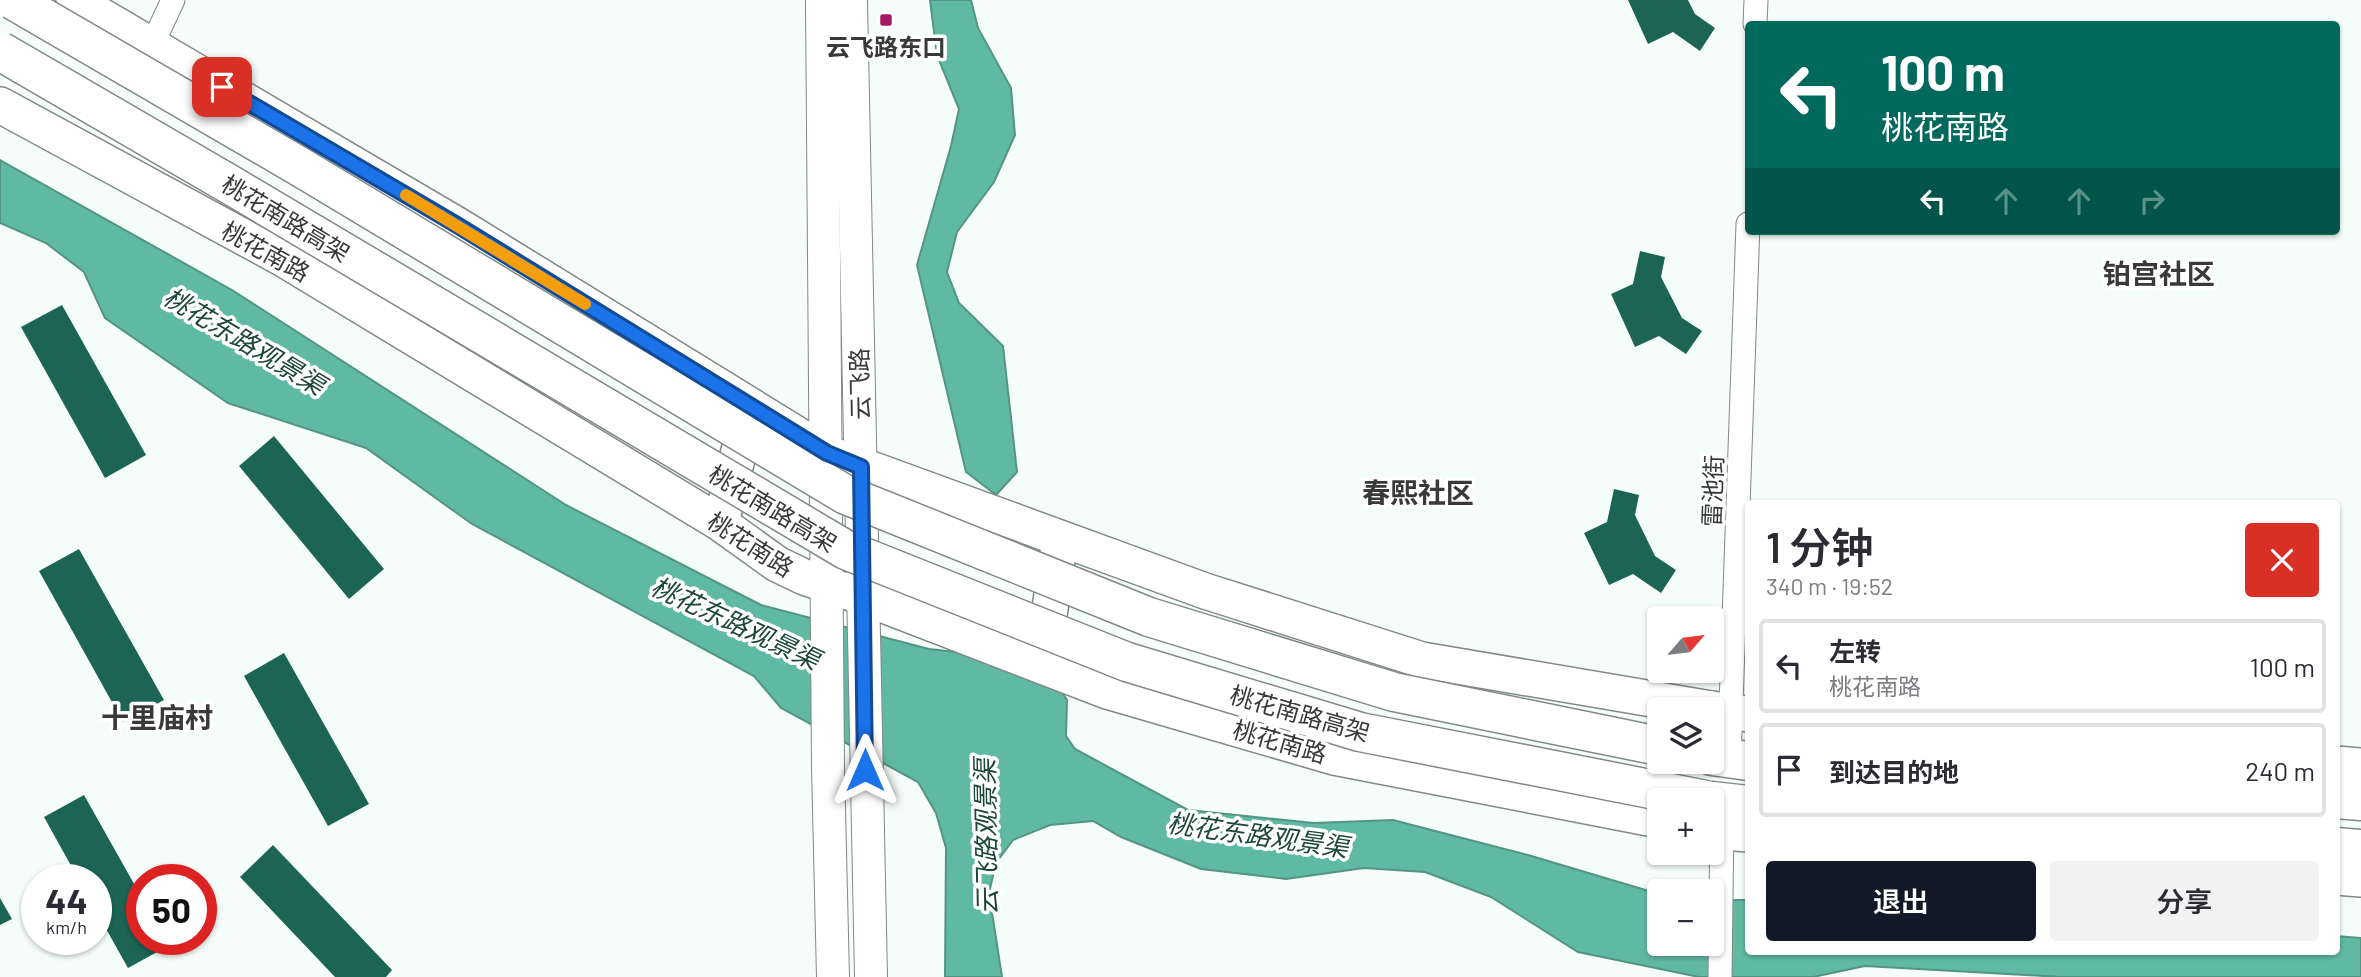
<!DOCTYPE html>
<html lang="zh">
<head>
<meta charset="utf-8">
<style>
	body { margin:0; font-family:Barlow,"Noto Sans SC",sans-serif; background:#f2f2f3; color:#2b2b33; height:100vh; display:flex; flex-direction:column; font-size:26px; white-space:nowrap }
	* { box-sizing:border-box; margin:0 }
	p { font-size:23px; color:#7c7c81 }
	.icon { flex:none; width:38px; height:38px; fill:none; stroke:currentColor; stroke-width:2; stroke-linecap:round; stroke-linejoin:round }
	.map { position:relative; flex:1; overflow:hidden }
	.side { position:absolute; left:1745px; top:500px; width:595px; height:455px; display:flex; flex-direction:column; background:#fff; border-radius:7px; box-shadow:0 2px 5px #0004 }
	.side>* { flex:none }
	.hud { position:absolute; left:1745px; top:21px; width:595px; height:214px; border-radius:7px; box-shadow:0 2px 5px #0004; background:#00695c; color:#fff; overflow:hidden }
	.needle { width:46px; rotate:62deg }
	.tools { position:absolute; left:1647px; top:606px; display:grid; gap:14px }
	.tools a { display:grid; place-items:center; width:77px; height:77px; border-radius:7px; background:#fff; box-shadow:0 2px 5px #0004; font-size:35px }
	.speed { position:absolute; left:21px; top:864px; display:flex; gap:14px; font-size:35px; font-weight:700; text-align:center }
	.speed>* { display:grid; place-content:center; width:91px; height:91px; border-radius:50%; background:#fff; box-shadow:0 2px 5px #0004; line-height:1 }
	.speed small { font-size:18px; font-weight:400 }
	.speed .limit { border:10px solid #d22; background:#fff; color:#111 }
	.pin { position:absolute; display:grid; place-items:center; width:60px; height:60px; color:#fff; margin:-30px; border-radius:14px; box-shadow:0 4px 10px #0006 }
	.me { position:absolute; width:77px; margin:-38px; rotate:0deg; stroke-linejoin:round; filter:drop-shadow(0 0 5px #0008) }
	.turn { display:flex; align-items:center; gap:24px; height:147px; padding:0 21px; font-size:32px }
	.turn .icon { width:91px; height:91px; stroke-width:2.5 }
	.turn b { display:block; font-size:49px; line-height:60px }
	.lanes { display:flex; align-items:center; height:66px; padding:0 21px; background:#0003; justify-content:center; gap:35px; direction:ltr }
	.lanes .off { opacity:.35 }
	.round { display:grid; place-items:center; flex:none; width:74px; height:74px; border-radius:7px; background:#f2f2f3 }
	.overview { display:flex; align-items:center; justify-content:space-between; height:119px; padding:0 21px }
	h1 { font-size:42px; font-weight:600; line-height:52px }
	.primary-button { display:flex; gap:14px; margin-top:auto; padding:14px 21px }
	.primary-button a { flex:1; height:80px; border-radius:7px; background:#111827; color:#fff; font-size:28px; font-weight:600; line-height:80px; text-align:center }
	.primary-button a+a { background:#f2f2f3; color:#2b2b33 }
	ul { padding:0; list-style:none }
	li { display:flex; align-items:center; gap:21px; height:94px; margin:0 14px 10px; padding:0 7px; border:4px solid #e1e1e2; border-radius:7px }
	li div { flex:1 }
	li b { display:block; font-size:26px }
	li em { font-style:normal }
	.map>svg:first-child { display:block }
	.water { fill:#60baa3; stroke:#549483; stroke-width:2 }
	.building { fill:#1c6454 }
	.lines { fill:none; stroke-linecap:round; stroke-linejoin:round }
	.street-casing { stroke:#818886; stroke-width:25 }
	.secondary-casing { stroke:#818886; stroke-width:34 }
	.primary-casing { stroke:#818886; stroke-width:38 }
	.highway-casing { stroke:#818886; stroke-width:41 }
	.street { stroke:#fff; stroke-width:23 }
	.secondary { stroke:#fff; stroke-width:32 }
	.primary { stroke:#fff; stroke-width:35 }
	.highway { stroke:#fff; stroke-width:38 }
	.highway-bridge-casing { stroke:#818886; stroke-width:41; stroke-linecap:butt }
	.highway-bridge { stroke:#fff; stroke-width:38 }
	.route-casing { stroke:#114b97; stroke-width:18 }
	.route { stroke:#1a73e8; stroke-width:12 }
	.slow { stroke:#f59e0b; stroke-width:12 }
	.poi-dot { fill:#a31963; stroke:#fff; stroke-width:2.5 }
	.labels { text-anchor:middle; dominant-baseline:central; stroke-width:7; stroke-linejoin:round; paint-order:stroke }
	.poi-label { font-size:24px; font-weight:bold; fill:#373a39; stroke:#fff }
	.street-label { font-size:24px; fill:#373a39; stroke:#fff }
	.water-label { font-size:26px; font-style:italic; fill:#1e473c; stroke:#fff }
	.quarter-label { font-size:28px; font-weight:bold; fill:#373a39; stroke:#fff }
</style>
</head>
<body>
<div class="map">
<svg width="2361" height="977" viewBox="0 0 2361 977">
	<rect width="100%" height="100%" fill="#f5fdfa"/>
	<g class="water">
		<polygon points="930,0 971,0 978,28 1011,88 1015,135 994,182 957,232 947,272 959,303 1003,346 1017,472 996,495 966,472 917,265 951,146 959,109 937,55"/>
		<polygon points="0,160 232,290 566,505 761,605 929,649 965,653 1062,692 1067,700 1066,736 1075,749 1188,810 1314,823 1393,820 1528,855 1659,894 1659,943 1712,943 1712,900 1748,900 1748,952 2336,952 2336,936 2361,938 2361,977 2061,977 1865,966 1813,977 1699,977 1578,952 1491,897 1425,872 1364,868 1286,879 1201,869 1121,837 1093,821 1050,825 1013,840 996,863 989,893 1002,977 945,977 946,848 936,813 918,782 781,708 754,676 472,524 366,448 228,403 105,318 84,272 46,243 0,223"/>
	</g>
	<g class="building">
		<polygon points="1628,0 1688,0 1695,14 1715,28 1700,51 1673,32 1648,44"/>
		<polygon points="1640,251 1665,257 1661,277 1682,318 1702,331 1686,354 1659,336 1635,347 1611,294 1633,284"/>
		<polygon points="62,305 146,455 105,478 21,327"/>
		<polygon points="274,436 384,569 349,599 239,466"/>
		<polygon points="1614,489 1639,495 1635,515 1655,556 1676,570 1661,593 1633,574 1609,585 1584,533 1607,522"/>
		<polygon points="79,549 164,700 123,722 39,571"/>
		<polygon points="284,653 369,804 328,826 244,676"/>
		<polygon points="84,795 142,898 142,940 165,940 168,946 128,968 96,911 96,880 79,880 44,817"/>
		<polygon points="273,845 392,970 386,977 335,977 240,877"/>
		<polygon points="0,898 12,919 0,925"/>
	</g>
	<g class="lines">
		<g class="street-casing">
			<g id="street">
				<polyline points="1755,24 1756,0"/>
				<polyline points="152,45 173,0"/>
				<polyline points="1729,760 1748,224"/>
				<polyline points="1720,977 1722,819"/>
			</g>
		</g>
		<g class="secondary-casing">
			<g id="secondary">
				<polyline points="822,0 828,767 833,977"/>
				<polyline points="851,0 871,977"/>
			</g>
		</g>
		<g class="primary-casing">
			<g id="primary">
				<polyline points="74,0 457,225 827,453 1205,591 1422,660 1711,709"/>
				<polyline points="0,105 282,258 720,523 777,564 804,577 863,597 1107,691 1334,757 1659,820"/>
				<polyline points="724,510 750,408"/>
				<polyline points="1043,657 1058,553"/>
				<polyline points="1712,709 1748,714"/>
				<polyline points="2336,764 2361,766"/>
				<polyline points="1712,831 1748,834"/>
				<polyline points="2336,877 2361,879"/>
			</g>
		</g>
		<g class="highway-casing">
			<g id="highway">
				<polyline points="1712,756 1748,761"/>
				<polyline points="2336,799 2361,801"/>
				<polyline points="1712,801 1748,805"/>
				<polyline points="2336,847 2361,849"/>
			</g>
		</g>
		<use href="#street" class="street"/>
		<use href="#secondary" class="secondary"/>
		<use href="#primary" class="primary"/>
		<use href="#highway" class="highway"/>
		<g class="highway-bridge-casing">
			<g id="highway-bridge">
				<polyline points="13,0 302,168 846,495 1149,617 1394,692 1659,746"/>
				<polyline points="0,51 229,184 846,550 1127,662 1360,732 1706,800"/>
			</g>
		</g>
		<use href="#highway-bridge" class="highway-bridge"/>
	</g>
	<g class="lines">
		<g class="route-casing">
			<polyline id="route" points="222,87 457,225 827,453 861,467 865,770"/>
		</g>
		<use href="#route" class="route"/>
		<polyline class="slow" points="406,195 585,304"/>
	</g>
	<rect class="poi-dot" x="879" y="13" width="14" height="14" rx="3.5"/>
	<g class="labels">
		<g class="poi-label">
			<text x="886" y="46">云飞路东口</text>
		</g>
		<g class="street-label">
			<text transform="translate(286 218) rotate(31)">桃花南路高架</text>
			<text transform="translate(266 251) rotate(29)">桃花南路</text>
			<text transform="translate(859 384) rotate(-91)">云飞路</text>
			<text transform="translate(1712 491) rotate(-88)">雷池街</text>
			<text transform="translate(773 508) rotate(31)">桃花南路高架</text>
			<text transform="translate(751 544) rotate(33)">桃花南路</text>
			<text transform="translate(1300 713) rotate(16)">桃花南路高架</text>
			<text transform="translate(1280 741) rotate(16)">桃花南路</text>
		</g>
		<g class="water-label">
			<text transform="translate(245 340) rotate(31)">桃花东路观景渠</text>
			<text transform="translate(736 622) rotate(25)">桃花东路观景渠</text>
			<text transform="translate(1258 834) rotate(8)">桃花东路观景渠</text>
			<text transform="translate(985 837) rotate(-91)">云飞路观景渠</text>
		</g>
		<g class="quarter-label">
			<text x="2159" y="273">铂宫社区</text>
			<text x="1418" y="492">春熙社区</text>
			<text x="157" y="717">十里庙村</text>
		</g>
	</g>
</svg>
<div class="tools">
<a><svg class="needle" viewBox="-14 -14 28 28"><path d="M0-13l5 13h-10z" fill="#e53935"/><path d="M0 13l5-13h-10z" fill="#7c7c81"/></svg></a>
<a><svg class="icon" aria-label="layers" viewBox="0 0 24 24"><path d="M12 4l9 5-9 5-9-5zM3 14l9 5 9-5"/></svg></a>
<a>+</a>
<a>−</a>
</div>
<div class="speed"><div>44<small>km/h</small></div><div class="limit">50</div></div>
<div class="pin" style="left:222px;top:87px;background:#d93025"><svg class="icon" aria-label="arrive" viewBox="0 0 24 24"><path d="M6 21V4h12l-3 4 3 4H6"/></svg></div>
<svg class="me" style="left:865px;top:770px" viewBox="-20 -20 40 40"><path d="M0-17L14 15 0 8-14 15z" fill="#1a73e8" stroke="#fff" stroke-width="4"/></svg>
<div class="hud">
<div class="turn"><svg class="icon" aria-label="left" viewBox="0 0 24 24"><path d="M17 20v-9H6M10 6l-5 5 5 5"/></svg><div><b>100 m</b>桃花南路</div></div>
<div class="lanes"><svg class="icon" aria-label="left" viewBox="0 0 24 24"><path d="M17 20v-9H6M10 6l-5 5 5 5"/></svg><svg class="icon off" aria-label="ahead" viewBox="0 0 24 24"><path d="M12 20V5M6 11l6-6 6 6"/></svg><svg class="icon off" aria-label="ahead" viewBox="0 0 24 24"><path d="M12 20V5M6 11l6-6 6 6"/></svg><svg class="icon off" aria-label="right" viewBox="0 0 24 24"><path d="M7 20v-9h11M14 6l5 5-5 5"/></svg></div>
</div>
<section class="side">
<div class="overview"><div><h1>1 分钟</h1><p>340 m · 19:52</p></div><a class="round" style="background:#d93025;color:#fff"><svg class="icon" aria-label="close" viewBox="0 0 24 24"><path d="M6 6l12 12M18 6L6 18"/></svg></a></div>
<ul>
<li><svg class="icon" aria-label="left" viewBox="0 0 24 24"><path d="M17 20v-9H6M10 6l-5 5 5 5"/></svg><div><b>左转</b><p>桃花南路</p></div><em>100 m</em></li>
<li><svg class="icon" aria-label="arrive" viewBox="0 0 24 24"><path d="M6 21V4h12l-3 4 3 4H6"/></svg><div><b>到达目的地</b></div><em>240 m</em></li>
</ul>
<div class="primary-button"><a>退出</a><a>分享</a></div>
</section>
</div>
</body>
</html>
